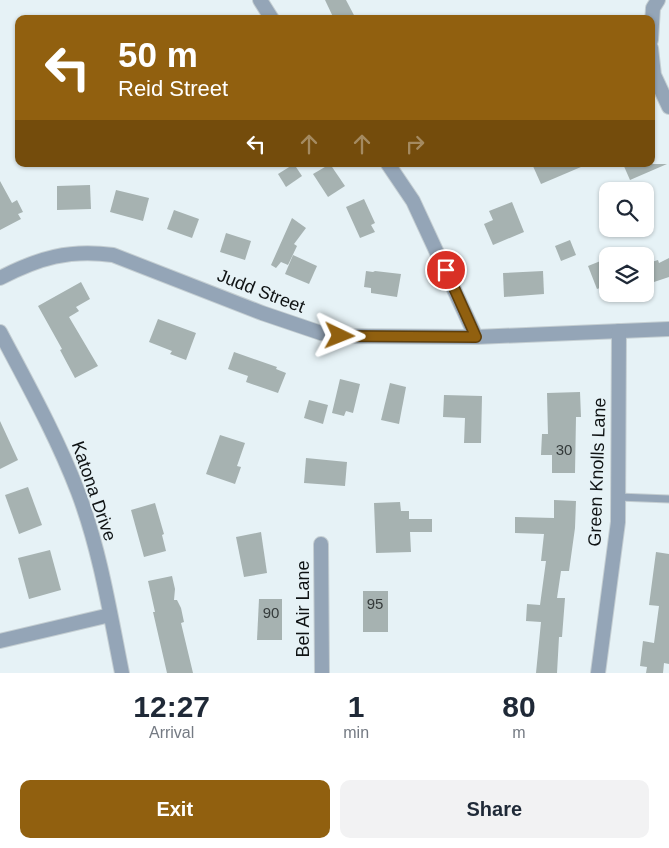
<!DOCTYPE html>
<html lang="en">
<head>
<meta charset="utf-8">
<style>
	body { margin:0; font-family:Arial,sans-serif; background:#f2f2f3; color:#1f2937; height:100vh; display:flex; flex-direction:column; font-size:19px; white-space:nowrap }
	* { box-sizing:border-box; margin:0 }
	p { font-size:16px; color:#747a83 }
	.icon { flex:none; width:28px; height:28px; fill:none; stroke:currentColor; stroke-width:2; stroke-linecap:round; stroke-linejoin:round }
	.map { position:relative; height:673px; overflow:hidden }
	.panel { display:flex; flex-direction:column; background:#fff; flex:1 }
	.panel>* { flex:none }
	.hud { position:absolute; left:15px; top:15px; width:640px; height:152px; border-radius:10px; box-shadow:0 1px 4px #0004; background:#91600f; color:#fff; overflow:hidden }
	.controls { position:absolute; left:599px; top:182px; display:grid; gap:10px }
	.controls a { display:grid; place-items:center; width:55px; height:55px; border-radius:10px; background:#fff; box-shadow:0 1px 4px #0004; font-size:25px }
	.pin { position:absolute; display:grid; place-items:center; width:42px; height:42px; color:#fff; margin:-21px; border:2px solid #fff; border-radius:50%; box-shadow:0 1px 5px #0007 }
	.me { position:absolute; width:55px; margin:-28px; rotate:92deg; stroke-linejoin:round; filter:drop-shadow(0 0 4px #0008) }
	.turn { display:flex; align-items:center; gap:18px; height:105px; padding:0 20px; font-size:22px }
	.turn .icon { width:65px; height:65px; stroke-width:2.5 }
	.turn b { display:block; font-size:35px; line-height:42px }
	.lanes { display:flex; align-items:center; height:48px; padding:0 20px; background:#0003; justify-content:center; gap:25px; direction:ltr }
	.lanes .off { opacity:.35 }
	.eta { display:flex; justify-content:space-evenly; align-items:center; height:85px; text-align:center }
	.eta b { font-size:30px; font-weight:800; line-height:35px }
	.action { display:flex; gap:10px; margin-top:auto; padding:10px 20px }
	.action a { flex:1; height:58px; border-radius:10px; background:#91600f; color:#fff; font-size:20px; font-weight:800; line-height:58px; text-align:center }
	.action a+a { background:#f2f2f3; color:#1f2937 }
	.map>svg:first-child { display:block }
	.building { fill:#a6b2b1 }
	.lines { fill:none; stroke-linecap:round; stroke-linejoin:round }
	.lane-casing { stroke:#c4ced2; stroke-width:9 }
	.street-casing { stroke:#c4ced2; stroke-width:16 }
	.lane { stroke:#94a5b7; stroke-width:7 }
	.street { stroke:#94a5b7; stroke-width:14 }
	.route-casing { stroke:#5e3e0a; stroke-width:12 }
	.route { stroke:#91600f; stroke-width:9 }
	.labels { text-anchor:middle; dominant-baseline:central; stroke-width:4; stroke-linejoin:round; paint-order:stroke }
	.number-label { font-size:15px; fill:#353b3b }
	.street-label { font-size:18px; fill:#0f1314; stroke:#e6f2f6 }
</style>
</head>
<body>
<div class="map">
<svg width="669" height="673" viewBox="0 0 669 673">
	<rect width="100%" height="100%" fill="#e6f2f6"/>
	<g class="building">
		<polygon points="325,0 346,0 356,19 334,19"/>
		<polygon points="294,164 302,176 286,187 278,174"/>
		<polygon points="330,164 345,186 328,197 313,174"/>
		<polygon points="532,164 588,164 541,184"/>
		<polygon points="623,164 667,164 630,180"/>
		<polygon points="0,181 12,203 17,200 23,212 18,214 21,219 0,230"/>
		<polygon points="90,185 91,209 57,210 57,186"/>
		<polygon points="116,190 149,198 143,221 110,212"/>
		<polygon points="364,199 375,223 371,225 375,232 360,238 346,207"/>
		<polygon points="512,202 524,232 493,245 484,224 493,220 489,211"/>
		<polygon points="174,210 199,219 192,238 167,229"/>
		<polygon points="292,218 306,228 294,244 297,246 288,265 281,262 276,268 271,265"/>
		<polygon points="226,233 251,241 245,260 220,252"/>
		<polygon points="570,240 576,255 561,261 555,246"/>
		<polygon points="293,255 317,266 309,284 285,274"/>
		<polygon points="608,258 608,285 597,289 588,266"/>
		<polygon points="669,258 669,277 645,285 645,264 658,260 659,263"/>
		<polygon points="366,271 373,272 375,271 401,274 397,297 371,293 371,288 364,287"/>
		<polygon points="543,271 544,294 504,297 503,273"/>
		<polygon points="81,282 90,299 76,307 79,311 69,317 98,366 75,378 60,350 62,349 38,306"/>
		<polygon points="158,319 196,333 186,360 170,354 172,351 149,342"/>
		<polygon points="234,352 277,367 276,369 286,373 278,393 246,382 248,376 228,369"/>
		<polygon points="340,379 360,384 353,413 346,411 344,416 332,413"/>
		<polygon points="390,383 406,387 399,424 381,420"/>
		<polygon points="580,392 581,417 576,417 575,473 552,473 552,455 541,455 542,434 548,434 547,393"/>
		<polygon points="444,395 482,396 481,443 464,443 465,418 443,417"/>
		<polygon points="309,400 328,405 323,424 304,418"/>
		<polygon points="0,421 18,460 0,469"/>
		<polygon points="220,435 245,443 237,466 241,467 235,484 206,474"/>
		<polygon points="306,458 347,462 345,486 304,483"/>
		<polygon points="28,487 42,525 19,534 5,495"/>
		<polygon points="554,500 576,501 575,528 569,571 561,571 557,598 565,598 562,637 559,637 557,673 536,673 541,622 526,621 527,604 540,605 546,561 541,561 544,534 515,533 515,517 554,518"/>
		<polygon points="400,502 401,511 409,511 409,519 432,519 432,532 410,532 411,552 376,553 374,503"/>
		<polygon points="155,503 164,534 162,535 166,551 144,557 131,510"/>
		<polygon points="261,532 267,573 244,577 236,537"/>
		<polygon points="50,550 61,590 29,599 18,558"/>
		<polygon points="656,552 669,554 669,664 664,663 663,673 646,673 647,667 640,666 643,641 654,643 659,606 649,605"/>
		<polygon points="172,576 175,589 174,600 177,600 181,608 184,622 181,623 193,673 167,673 153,612 155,612 148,581"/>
		<rect x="363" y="591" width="25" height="41"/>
		<polygon points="259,599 282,599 282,640 257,640"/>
	</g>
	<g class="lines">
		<g class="lane-casing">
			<polyline id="lane" points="618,497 669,499"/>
		</g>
		<g class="street-casing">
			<g id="street">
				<polyline points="260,0 272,19"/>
				<polyline points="651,40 653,8 658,0"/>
				<polyline points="651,48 654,75 669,107"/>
				<polyline points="388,164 413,201 476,337"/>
				<path d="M0,278C39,258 69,249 113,255L262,313L321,333L340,336L476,337L669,329"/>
				<path d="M0,332C28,385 57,437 78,492C100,550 110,613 122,673"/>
				<polyline points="321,544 322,673"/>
				<polyline points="0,641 110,615"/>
				<polyline points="598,673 618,522 619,331"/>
			</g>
		</g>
		<use href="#lane" class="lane"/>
		<use href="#street" class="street"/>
	</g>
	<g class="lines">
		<g class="route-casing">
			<polyline id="route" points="340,336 476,337 446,270"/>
		</g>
		<use href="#route" class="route"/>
	</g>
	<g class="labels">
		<g class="number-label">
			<text x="564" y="449">30</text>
			<text x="375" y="603">95</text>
			<text x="271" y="612">90</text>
		</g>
		<g class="street-label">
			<text transform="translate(261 291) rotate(21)">Judd Street</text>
			<text transform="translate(597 472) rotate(-88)">Green Knolls Lane</text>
			<text transform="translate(94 491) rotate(71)">Katona Drive</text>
			<text transform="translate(303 609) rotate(-90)">Bel Air Lane</text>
		</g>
	</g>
</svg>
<div class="controls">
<a><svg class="icon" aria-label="search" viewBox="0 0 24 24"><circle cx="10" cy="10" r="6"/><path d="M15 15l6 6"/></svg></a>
<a><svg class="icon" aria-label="layers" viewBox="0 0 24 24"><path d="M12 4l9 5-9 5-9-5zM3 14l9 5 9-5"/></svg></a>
</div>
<div class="pin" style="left:446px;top:270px;background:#d93025"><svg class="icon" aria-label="arrive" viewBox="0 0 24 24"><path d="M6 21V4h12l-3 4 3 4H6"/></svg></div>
<svg class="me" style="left:340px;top:336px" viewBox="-20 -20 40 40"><path d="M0-17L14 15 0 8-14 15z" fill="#91600f" stroke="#fff" stroke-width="4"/></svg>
<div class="hud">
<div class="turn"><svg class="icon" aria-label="left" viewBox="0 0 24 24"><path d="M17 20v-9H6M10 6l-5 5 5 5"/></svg><div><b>50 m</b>Reid Street</div></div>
<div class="lanes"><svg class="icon" aria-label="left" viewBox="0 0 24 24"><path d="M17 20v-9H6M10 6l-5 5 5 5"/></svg><svg class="icon off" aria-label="ahead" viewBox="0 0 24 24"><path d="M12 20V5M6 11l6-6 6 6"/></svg><svg class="icon off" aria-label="ahead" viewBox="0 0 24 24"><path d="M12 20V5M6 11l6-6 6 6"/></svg><svg class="icon off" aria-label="right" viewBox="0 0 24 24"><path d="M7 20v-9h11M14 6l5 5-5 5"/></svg></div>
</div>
</div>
<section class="panel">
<div class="eta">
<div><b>12:27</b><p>Arrival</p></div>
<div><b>1</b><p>min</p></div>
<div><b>80</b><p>m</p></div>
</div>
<div class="action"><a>Exit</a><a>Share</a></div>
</section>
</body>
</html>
